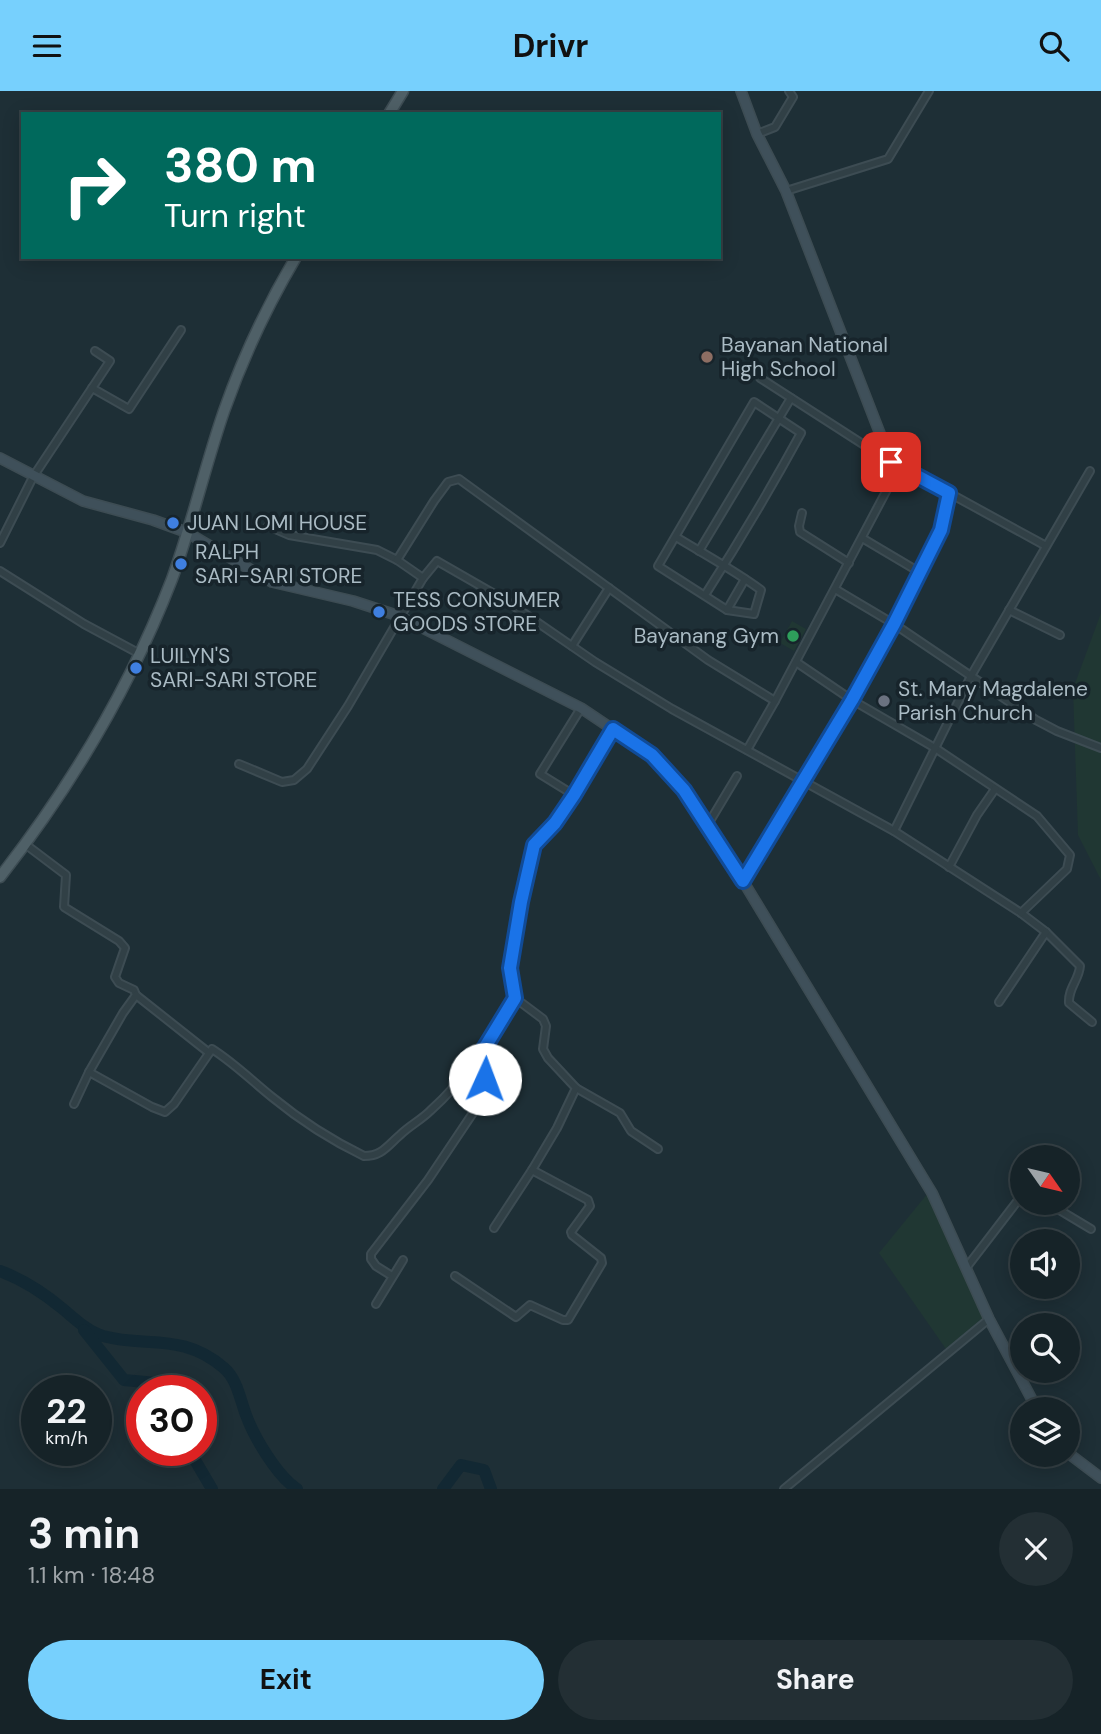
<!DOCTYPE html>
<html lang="en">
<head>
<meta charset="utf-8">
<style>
	body { margin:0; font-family:"DM Sans",sans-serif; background:#232f34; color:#f1f3f6; height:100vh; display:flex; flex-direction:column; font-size:26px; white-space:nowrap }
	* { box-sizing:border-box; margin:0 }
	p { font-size:23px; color:#9ea4a8 }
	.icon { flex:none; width:38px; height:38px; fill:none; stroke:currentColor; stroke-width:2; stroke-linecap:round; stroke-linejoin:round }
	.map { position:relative; height:1398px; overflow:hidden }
	.drawer { display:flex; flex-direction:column; background:#162328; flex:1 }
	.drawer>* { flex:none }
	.banner { position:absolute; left:21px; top:21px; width:700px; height:147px; border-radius:0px; box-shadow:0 4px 18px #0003,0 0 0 2px #354045; background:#00695c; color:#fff; overflow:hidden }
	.needle { width:46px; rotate:124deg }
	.fabs { position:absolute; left:1010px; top:1054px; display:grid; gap:14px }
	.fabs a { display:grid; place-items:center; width:70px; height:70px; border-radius:50%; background:#162328; box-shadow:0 4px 18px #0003,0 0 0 2px #354045; font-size:35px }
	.speed { position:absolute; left:21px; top:1284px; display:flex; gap:14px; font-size:35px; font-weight:700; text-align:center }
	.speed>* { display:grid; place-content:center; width:91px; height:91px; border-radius:50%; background:#162328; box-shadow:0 4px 18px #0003,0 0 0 2px #354045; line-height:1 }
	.speed small { font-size:18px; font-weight:400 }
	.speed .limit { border:10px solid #d22; background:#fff; color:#111 }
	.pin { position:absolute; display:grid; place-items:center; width:60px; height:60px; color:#fff; margin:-30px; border-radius:14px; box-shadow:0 4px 10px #0006 }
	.me { position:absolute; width:77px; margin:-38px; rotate:2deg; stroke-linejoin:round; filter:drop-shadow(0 0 5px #0008) }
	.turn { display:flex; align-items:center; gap:24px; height:147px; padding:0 28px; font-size:32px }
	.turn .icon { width:91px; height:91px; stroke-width:2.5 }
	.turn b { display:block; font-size:49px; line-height:60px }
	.round { display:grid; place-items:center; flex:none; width:74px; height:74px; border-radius:37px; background:#232f34 }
	.overview { display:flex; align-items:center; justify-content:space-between; height:119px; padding:0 28px }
	h1 { font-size:42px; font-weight:700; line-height:52px }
	.button { display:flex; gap:14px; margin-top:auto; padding:14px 28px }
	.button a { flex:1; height:80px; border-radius:42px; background:#77d0fd; color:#111; font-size:28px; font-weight:700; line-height:80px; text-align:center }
	.button a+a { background:#232f34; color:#f1f3f6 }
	header { display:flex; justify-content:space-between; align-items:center; height:91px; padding:0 28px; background:#77d0fd; color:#111; font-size:32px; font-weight:700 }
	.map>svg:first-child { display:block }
	.green { fill:#203733 }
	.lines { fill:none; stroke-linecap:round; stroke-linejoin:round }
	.river { stroke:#122833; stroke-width:12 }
	.street-casing { stroke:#3d4c53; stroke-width:10 }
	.secondary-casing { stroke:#3d4c53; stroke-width:12 }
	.primary-casing { stroke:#3d4c53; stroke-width:13 }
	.street { stroke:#314046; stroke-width:6 }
	.secondary { stroke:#3f505a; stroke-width:9 }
	.primary { stroke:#4f6067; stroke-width:10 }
	.route-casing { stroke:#114b97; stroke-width:18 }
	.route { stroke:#1a73e8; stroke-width:12 }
	.education-dot { fill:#8d6e63; stroke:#17242b; stroke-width:2.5 }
	.shop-dot { fill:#3f7fe0; stroke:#17242b; stroke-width:2.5 }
	.leisure-dot { fill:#2e9e5b; stroke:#17242b; stroke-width:2.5 }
	.worship-dot { fill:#6b7280; stroke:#17242b; stroke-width:2.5 }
	.labels { text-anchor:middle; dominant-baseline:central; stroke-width:7; stroke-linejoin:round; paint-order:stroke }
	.poi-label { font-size:21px; fill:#aabbc4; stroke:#17242b; text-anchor:start }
</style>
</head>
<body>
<header><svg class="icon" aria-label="menu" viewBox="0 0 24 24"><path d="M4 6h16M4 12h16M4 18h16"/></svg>Drivr<svg class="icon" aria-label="search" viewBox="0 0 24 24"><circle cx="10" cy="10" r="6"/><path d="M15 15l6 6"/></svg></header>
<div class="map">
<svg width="1101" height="1398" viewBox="0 0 1101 1398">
	<rect width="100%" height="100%" fill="#1e2f36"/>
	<g class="green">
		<polygon points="1101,522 1101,789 1078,744 1073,598"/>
		<polygon points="792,530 806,538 794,560 780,552"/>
		<polygon points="928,1102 983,1227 946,1258 879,1162"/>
	</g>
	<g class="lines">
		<g class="river">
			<path d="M0,1180C22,1188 45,1203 63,1218C75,1228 87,1240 103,1245C146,1257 183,1241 224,1277C237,1288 240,1308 246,1324C254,1346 277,1385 297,1398"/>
			<polyline points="84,1239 124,1289 156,1292 169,1300"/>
			<polyline points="192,1360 192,1364 212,1398"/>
			<polyline points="443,1398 461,1374 484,1379 491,1398"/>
		</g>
		<g class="street-casing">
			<g id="street">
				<polyline points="757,43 775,36 793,6 789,0"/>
				<polyline points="786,100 888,68 929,0"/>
				<polyline points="760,287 889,370"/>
				<polyline points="92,297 129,318 181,239"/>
				<polyline points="949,402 1046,455"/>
				<polyline points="802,422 799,435 800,441 849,472"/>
				<path d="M268,435L289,444L377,459L397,469L423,487L437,470L505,509L595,571L672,618L894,740L1021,822L1046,841L1080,875C1079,889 1068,897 1069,912L1092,931"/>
				<path d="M676,446C704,463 734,479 761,499L754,523L727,519L658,475L754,311L801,342C771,397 739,451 705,504"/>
				<polyline points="862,447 921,482"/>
				<polyline points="0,452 33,386 110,270 95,260"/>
				<polyline points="699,460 791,307"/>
				<polyline points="397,469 434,410 448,391 459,388 708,569 775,610"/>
				<polyline points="0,480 84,533 140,563"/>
				<polyline points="835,498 894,533 1036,629 1057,640 1101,657"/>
				<polyline points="727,519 745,488"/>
				<polyline points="1009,519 1060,544"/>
				<polyline points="572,555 609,497"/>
				<polyline points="796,571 852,609 935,657 1037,725 1070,764 1067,778 1021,822"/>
				<polyline points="747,659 775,610 899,376"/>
				<polyline points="239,673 282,691 294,689 307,678 348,615 423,487"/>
				<polyline points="574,704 540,683 581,617"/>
				<polyline points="707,735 737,685"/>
				<polyline points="894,740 971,585 1090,380"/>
				<polyline points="25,753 66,784 64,816 119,850 125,857 115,886 119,892 134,899 136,904 123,922 89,981"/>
				<polyline points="949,776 977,724 995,698"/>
				<polyline points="136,904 208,961"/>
				<polyline points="999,911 1046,841"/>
				<polyline points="576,997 620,1022 631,1040 658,1058"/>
				<path d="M74,1013L89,981L152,1016L165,1021L174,1013L212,958C234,972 251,989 272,1006C300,1029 331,1049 364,1065C382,1065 387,1055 400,1044C409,1035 421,1029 430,1020C466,988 491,948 515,907"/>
				<polyline points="1046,1111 1091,1138"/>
				<polyline points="494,1137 532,1079"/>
				<polyline points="966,1177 1022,1104"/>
				<polyline points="392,1185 376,1175 371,1168 371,1163 428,1089 487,1001 479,966"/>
				<polyline points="455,1185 516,1226 530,1214 563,1229 568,1229 602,1172 601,1167 572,1144 571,1141 590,1115 588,1109 532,1079 557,1037 576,997 548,967 543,958 546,935 543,928 515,907 510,877 521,811 534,754 555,732 574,704 613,638"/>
				<polyline points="376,1213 403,1169"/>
				<polyline points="784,1398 989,1228"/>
			</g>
		</g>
		<g class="secondary-casing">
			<g id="secondary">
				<polyline points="741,0 757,43 786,100 891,371 949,402 941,439 894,533 852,609 743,790"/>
				<polyline points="0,367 83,410 153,429 186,441 272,491 353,510 399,525 581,617 651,664 684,699 743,790 932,1102 989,1228 1037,1318"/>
				<polyline points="1068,1362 1101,1387"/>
			</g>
		</g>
		<g class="primary-casing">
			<g id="primary">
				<polyline points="389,23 403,0"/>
				<path d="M0,786C72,694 130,597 172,488C192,433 205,375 224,320C243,266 267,215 296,166"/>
			</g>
		</g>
		<use href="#street" class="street"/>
		<use href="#secondary" class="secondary"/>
		<use href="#primary" class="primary"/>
	</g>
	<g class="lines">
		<g class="route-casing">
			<polyline id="route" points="485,988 479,966 515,907 510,877 521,811 534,754 555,732 574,704 613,638 652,664 684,699 743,790 852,609 894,533 941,439 949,402 891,371"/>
		</g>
		<use href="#route" class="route"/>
	</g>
	<circle class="education-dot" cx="707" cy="266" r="7"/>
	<g class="shop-dot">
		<circle cx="173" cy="432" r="7"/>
		<circle cx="181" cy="473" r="7"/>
		<circle cx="379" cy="521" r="7"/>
		<circle cx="136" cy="577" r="7"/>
	</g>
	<circle class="leisure-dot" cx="793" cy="545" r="7"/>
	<circle class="worship-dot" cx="884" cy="610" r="7"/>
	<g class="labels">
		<g class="poi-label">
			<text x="721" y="254">Bayanan National<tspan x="721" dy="24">High School</tspan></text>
			<text x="187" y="432">JUAN LOMI HOUSE</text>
			<text x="195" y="461">RALPH<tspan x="195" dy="24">SARI-SARI STORE</tspan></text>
			<text x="393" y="509">TESS CONSUMER<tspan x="393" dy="24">GOODS STORE</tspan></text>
			<text x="779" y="545" text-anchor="end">Bayanang Gym</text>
			<text x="150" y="565">LUILYN'S<tspan x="150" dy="24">SARI-SARI STORE</tspan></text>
			<text x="898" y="598">St. Mary Magdalene<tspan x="898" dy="24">Parish Church</tspan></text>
		</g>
	</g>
</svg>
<div class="fabs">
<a><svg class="needle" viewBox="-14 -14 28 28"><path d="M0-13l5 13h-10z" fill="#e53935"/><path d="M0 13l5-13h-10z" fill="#9ea4a8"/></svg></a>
<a><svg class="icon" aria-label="sound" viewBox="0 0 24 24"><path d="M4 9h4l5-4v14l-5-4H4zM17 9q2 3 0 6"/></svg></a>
<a><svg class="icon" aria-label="search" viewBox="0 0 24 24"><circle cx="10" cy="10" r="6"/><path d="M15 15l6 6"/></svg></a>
<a><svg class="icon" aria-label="layers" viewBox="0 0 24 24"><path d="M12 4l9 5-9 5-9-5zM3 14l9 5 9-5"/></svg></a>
</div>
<div class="speed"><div>22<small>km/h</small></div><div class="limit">30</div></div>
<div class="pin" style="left:891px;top:371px;background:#d93025"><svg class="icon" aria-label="arrive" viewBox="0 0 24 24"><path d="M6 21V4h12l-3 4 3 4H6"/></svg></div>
<svg class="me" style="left:485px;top:988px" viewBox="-20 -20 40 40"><circle r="19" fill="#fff"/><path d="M0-13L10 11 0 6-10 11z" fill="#1a73e8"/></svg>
<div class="banner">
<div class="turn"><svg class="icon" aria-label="right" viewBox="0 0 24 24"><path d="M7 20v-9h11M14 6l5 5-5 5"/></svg><div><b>380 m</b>Turn right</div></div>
</div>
</div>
<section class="drawer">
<div class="overview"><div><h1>3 min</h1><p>1.1 km · 18:48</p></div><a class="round"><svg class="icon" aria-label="close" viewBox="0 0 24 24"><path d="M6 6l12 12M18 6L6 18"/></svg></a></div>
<div class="button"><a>Exit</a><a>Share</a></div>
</section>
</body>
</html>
